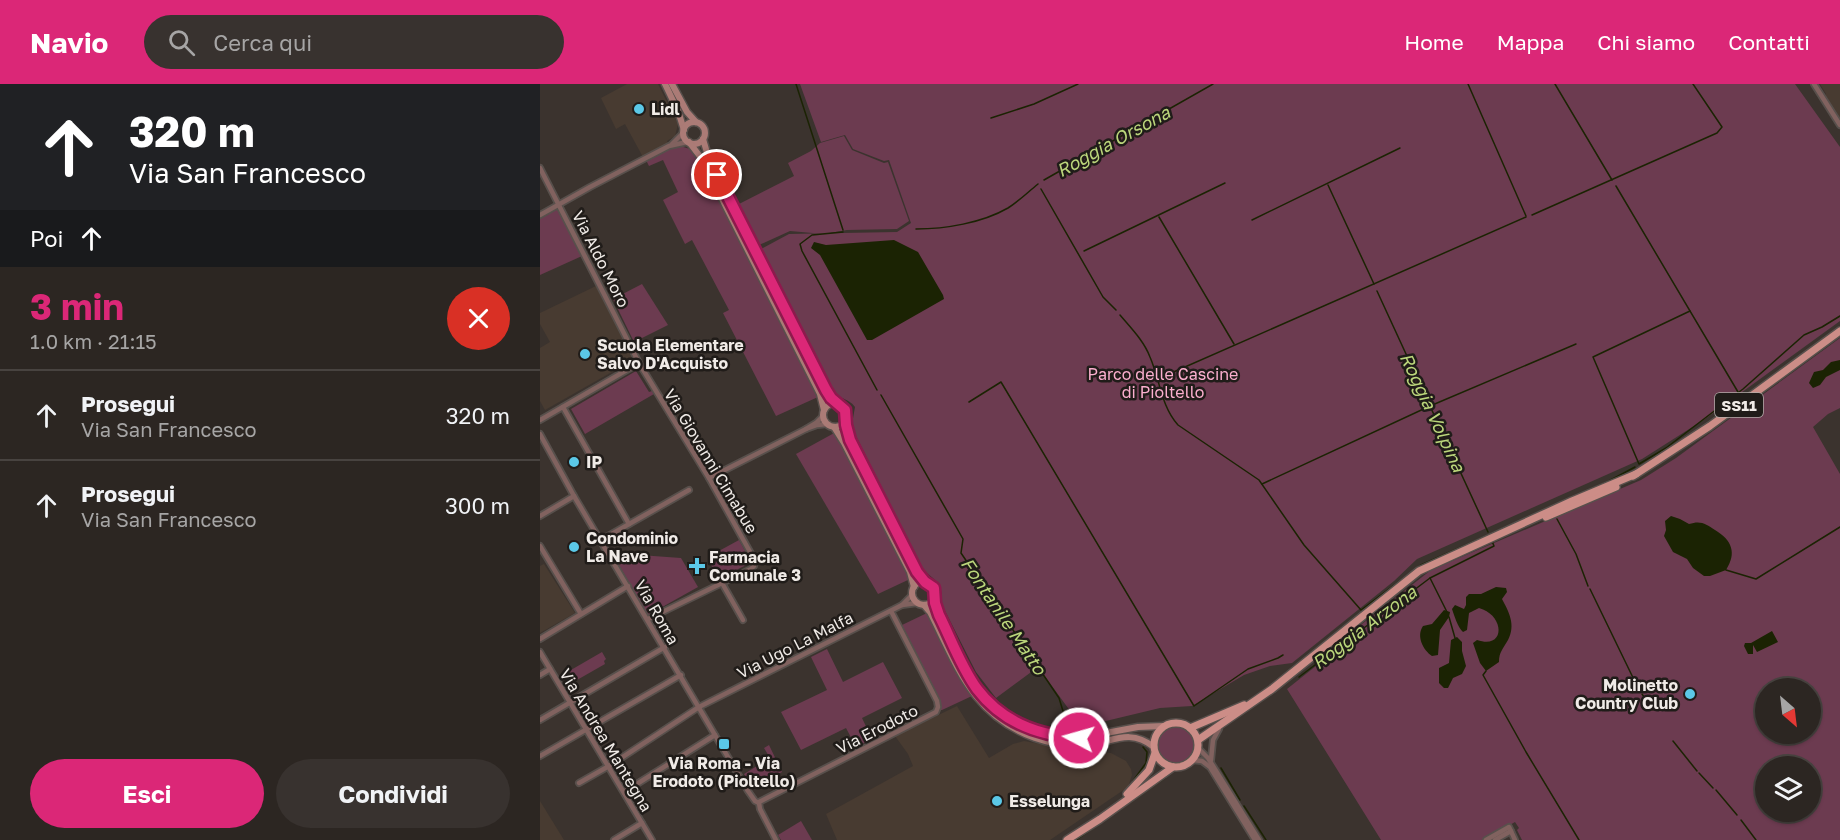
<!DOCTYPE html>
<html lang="it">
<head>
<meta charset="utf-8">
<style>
	body { margin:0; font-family:"Golos Text",sans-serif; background:#38322f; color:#f1f3f6; height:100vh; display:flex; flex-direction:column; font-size:22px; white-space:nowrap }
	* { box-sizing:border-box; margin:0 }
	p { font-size:20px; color:#a6a5a5 }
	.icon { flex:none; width:33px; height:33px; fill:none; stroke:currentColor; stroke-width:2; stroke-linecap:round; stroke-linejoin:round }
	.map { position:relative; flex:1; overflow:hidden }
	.side { display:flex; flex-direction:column; background:#2c2622; width:540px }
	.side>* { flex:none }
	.top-card { background:#202124; color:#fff; overflow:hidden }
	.needle { width:39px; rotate:152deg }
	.controls { position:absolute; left:1215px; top:594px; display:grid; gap:12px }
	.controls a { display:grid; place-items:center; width:66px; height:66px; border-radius:50%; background:#2c2622; box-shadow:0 2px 4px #0004,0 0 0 2px #484340; font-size:30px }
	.pin { position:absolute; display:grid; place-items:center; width:51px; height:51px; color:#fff; margin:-26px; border:3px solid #fff; border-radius:50%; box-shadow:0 2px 6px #0007 }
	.me { position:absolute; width:66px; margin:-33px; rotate:276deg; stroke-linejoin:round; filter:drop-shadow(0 0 4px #0008) }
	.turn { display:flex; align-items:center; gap:21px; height:126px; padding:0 30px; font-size:27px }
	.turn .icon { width:78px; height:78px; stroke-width:2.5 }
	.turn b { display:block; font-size:42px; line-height:51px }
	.then { display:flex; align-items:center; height:57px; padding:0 30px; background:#0003; gap:12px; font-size:22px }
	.round { display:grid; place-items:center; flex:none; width:63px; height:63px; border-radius:32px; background:#38322f }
	.summary { display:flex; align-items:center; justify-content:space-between; height:102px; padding:0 30px }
	h1 { font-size:36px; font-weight:700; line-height:45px; color:#db2777 }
	.action { display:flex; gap:12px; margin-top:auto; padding:12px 30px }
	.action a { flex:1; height:69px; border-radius:36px; background:#db2777; color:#fff; font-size:24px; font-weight:700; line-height:69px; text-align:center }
	.action a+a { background:#38322f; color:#f1f3f6 }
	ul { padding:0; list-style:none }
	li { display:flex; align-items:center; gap:18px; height:90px; padding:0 30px; border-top:2px solid #484340 }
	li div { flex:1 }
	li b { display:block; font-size:22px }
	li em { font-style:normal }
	header { display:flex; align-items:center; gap:36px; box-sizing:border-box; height:84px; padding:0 30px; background:#db2777; color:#fff }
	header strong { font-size:28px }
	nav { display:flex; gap:33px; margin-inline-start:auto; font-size:21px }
	.search { width:420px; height:54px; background:#38322f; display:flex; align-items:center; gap:15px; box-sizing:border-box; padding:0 21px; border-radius:33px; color:#a6a5a5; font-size:22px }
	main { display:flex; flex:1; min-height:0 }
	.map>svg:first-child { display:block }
	.built { fill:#483b31 }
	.green { fill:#6c3b50; fill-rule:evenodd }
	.water { fill:#1b2303 }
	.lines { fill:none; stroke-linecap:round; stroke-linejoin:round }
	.stream { stroke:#1b2303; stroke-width:1.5 }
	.street-casing { stroke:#58504c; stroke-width:8 }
	.secondary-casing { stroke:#58504c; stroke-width:9 }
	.primary-casing { stroke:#58504c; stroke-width:10 }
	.street { stroke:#81625f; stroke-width:4.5 }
	.secondary { stroke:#ab7b76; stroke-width:6 }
	.primary { stroke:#cc8d87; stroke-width:7 }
	.route-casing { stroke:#8e194d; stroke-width:15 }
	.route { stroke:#db2777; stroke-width:10 }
	.poi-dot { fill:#5bc8e7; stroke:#201c19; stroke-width:2 }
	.labels { text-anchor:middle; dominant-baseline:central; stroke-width:5; stroke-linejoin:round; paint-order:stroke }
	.shield { fill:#201c19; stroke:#b2ada9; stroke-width:1.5 }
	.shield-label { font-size:15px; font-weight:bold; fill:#f0ebe7 }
	.poi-label { font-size:16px; font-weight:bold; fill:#f0ebe7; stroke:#201c19; text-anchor:start }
	.street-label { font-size:16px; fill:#f0ebe7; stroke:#201c19 }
	.park-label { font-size:16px; fill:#fbafce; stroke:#201c19 }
	.water-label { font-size:18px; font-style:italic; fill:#bbd67b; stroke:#201c19 }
</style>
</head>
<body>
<header>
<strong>Navio</strong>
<div class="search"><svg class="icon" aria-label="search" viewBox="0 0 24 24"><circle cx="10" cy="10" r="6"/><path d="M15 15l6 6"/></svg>Cerca qui</div>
<nav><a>Home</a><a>Mappa</a><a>Chi siamo</a><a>Contatti</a></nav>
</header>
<main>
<section class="side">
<div class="top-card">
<div class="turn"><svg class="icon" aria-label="ahead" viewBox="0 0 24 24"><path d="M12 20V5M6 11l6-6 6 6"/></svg><div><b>320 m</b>Via San Francesco</div></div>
<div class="then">Poi<svg class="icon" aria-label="ahead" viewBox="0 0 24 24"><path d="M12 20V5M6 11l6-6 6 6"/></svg></div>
</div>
<div class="summary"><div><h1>3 min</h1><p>1.0 km · 21:15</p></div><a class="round" style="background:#d93025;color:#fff"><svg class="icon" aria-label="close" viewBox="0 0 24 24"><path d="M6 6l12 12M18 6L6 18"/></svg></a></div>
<ul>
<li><svg class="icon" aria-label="ahead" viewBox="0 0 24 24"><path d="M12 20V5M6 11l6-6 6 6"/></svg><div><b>Prosegui</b><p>Via San Francesco</p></div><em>320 m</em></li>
<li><svg class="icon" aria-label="ahead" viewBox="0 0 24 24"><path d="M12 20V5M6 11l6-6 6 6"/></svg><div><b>Prosegui</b><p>Via San Francesco</p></div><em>300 m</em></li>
</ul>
<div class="action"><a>Esci</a><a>Condividi</a></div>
</section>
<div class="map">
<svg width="1300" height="756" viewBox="0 0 1300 756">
	<rect width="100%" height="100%" fill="#3b332e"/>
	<g class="built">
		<polygon points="87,0 118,0 138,40 135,52 127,57 129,62 104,75 85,40 76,45 61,14"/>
		<polygon points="1280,0 1300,0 1300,35 1285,12 1286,10"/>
		<polygon points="56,202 93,276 5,326 0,317 0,264 10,258 0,240 0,229"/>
		<polygon points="4,480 35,529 0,549 0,482"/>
		<polygon points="417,622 449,674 473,660 484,657 522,664 571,669 586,677 591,685 592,691 588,703 510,756 297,756 286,730 373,682 368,670 355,652"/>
		<polygon points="0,717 24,756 0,756"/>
	</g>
	<g class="green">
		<path d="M260,0H1255L1300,63V237L1165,335L1102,375L877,475L854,497L752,579L730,582L704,591L652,622L620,624L545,642L540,635L528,624L498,583L456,614L436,588L402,521C401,515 402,511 401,506C400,497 386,490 381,483L314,348L312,340L315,323C308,313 299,317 290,303L219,166L249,150L357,148L371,139L349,76L344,77L313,65L305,51L281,58Z"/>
		<polygon points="304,52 312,66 344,79 348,78 369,137 357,145 307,146 284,150 250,147 219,161 199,120 254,92 248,79 271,67 280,59"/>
		<polygon points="140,62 150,65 158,75 278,313 236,332 183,229 189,226 152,156 145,160 123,116 138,108 123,76 109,82 106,76 126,66"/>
		<polygon points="15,126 19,126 42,172 0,191 0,135"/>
		<polygon points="102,200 128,241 94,258 73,215"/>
		<path d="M1300,254V324L1288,330L1273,343L1300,390V756H982L977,746L979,744L975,738L944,756H841L747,605L815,551L813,547L891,486L1101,396L1136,374ZM1226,604H1270V650H1226ZM1226,682H1270V728H1226Z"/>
		<polygon points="96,287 109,308 112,307 114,310 45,350 31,325"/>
		<polygon points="296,348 370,495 338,510 256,370"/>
		<polygon points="199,456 209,474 208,480 179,495 171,481 181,475 177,468"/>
		<polygon points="72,469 141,474 158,503 108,531"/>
		<polygon points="387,529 421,595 432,612 402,626 400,626 400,616 362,541"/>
		<polygon points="287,565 303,598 343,578 362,614 322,634 332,655 316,663 306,644 261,666 241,628 287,606 271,573"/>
		<polygon points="62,568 66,575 64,577 65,580 30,600 24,590"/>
		<circle cx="636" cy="661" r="18"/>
		<polygon points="229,661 242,688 212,703 204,690 230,674 224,664"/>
		<polygon points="261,737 272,756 241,756 238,751"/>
	</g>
	<g class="water">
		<polygon points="354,156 378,168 403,211 404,215 332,256 327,256 280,171 271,164 274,158 286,161"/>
		<polygon points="1300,276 1300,286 1286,293 1280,301 1273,304 1269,299 1274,288 1283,286 1291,278"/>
		<path d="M1131,432L1140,435L1149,440C1161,436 1166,440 1175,446C1192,456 1197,469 1186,486L1170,492H1164L1153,484L1147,475L1133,468L1124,452L1126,446L1125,437Z"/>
		<path d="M956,503L966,504L967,508L962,515C969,528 976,541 968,556C963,565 959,568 959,578L946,587L940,579L933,559L937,556C966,566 965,531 939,524L929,529L927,546L923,548C918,544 914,531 912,525L915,521L924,525L926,521V513L929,510H941Z"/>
		<path d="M904,526L910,528L909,533L900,546L898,571L892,572C883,566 876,552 883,542L892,540Z"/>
		<polygon points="1232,547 1238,558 1217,568 1213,561 1213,570 1208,570 1204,562 1205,559 1211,559"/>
		<polygon points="917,553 922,558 922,567 926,582 922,590 913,594 908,604 904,604 899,599 899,584 909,579 911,556"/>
	</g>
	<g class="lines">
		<g class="stream">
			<polyline points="256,0 303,146"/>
			<polyline points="928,0 986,132"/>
			<polyline points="1015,0 1072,96"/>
			<polyline points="451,34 494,20 538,0"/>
			<polyline points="504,96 673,0"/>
			<polyline points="788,101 834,200"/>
			<polyline points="1076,102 1198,308"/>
			<polyline points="501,105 563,213 576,226"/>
			<polyline points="992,131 1177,49 1182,43 1153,0"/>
			<polyline points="619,133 694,260"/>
			<polyline points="712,136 860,64"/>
			<path d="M376,145C405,145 442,139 468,124C479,117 488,108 498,100"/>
			<polyline points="303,148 272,151 260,160 262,167 337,306"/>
			<polyline points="544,167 685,99"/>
			<polyline points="837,207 948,448"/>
			<polyline points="1150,227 1053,273 1099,380 1126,364 1203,305 1264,251 1282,243 1300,232"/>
			<path d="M580,231C591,244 604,257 610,273C620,296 621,322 638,341L719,396L764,461L821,526L881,481L1067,398L1095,383"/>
			<polyline points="629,290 986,133"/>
			<polyline points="341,311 423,455 421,469 519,614 523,627"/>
			<polyline points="429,318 461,298 654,622 708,585 738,574 743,571"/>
			<polyline points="722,400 890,322 1036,260"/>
			<polyline points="1017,435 1036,470 1048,502"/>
			<polyline points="1186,486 1216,495 1300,443"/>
			<polyline points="1050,505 1098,604"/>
			<polyline points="907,528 890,494 954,462 952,457"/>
			<polyline points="909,533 915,554"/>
			<polyline points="946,587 943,591 986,668 1039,756"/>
			<polyline points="759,593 890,494"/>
			<polyline points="1102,610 1113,626"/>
			<polyline points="1133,657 1157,687"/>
			<polyline points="681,684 700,716"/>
			<polyline points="1159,689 1173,704"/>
			<polyline points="593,697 606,679 607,668 603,663"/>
			<polyline points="1176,706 1197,731"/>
			<polyline points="704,722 726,756"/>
			<polyline points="1201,736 1216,756"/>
			<polyline points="536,756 625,694"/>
		</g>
		<g class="street-casing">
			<g id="street">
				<polyline points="1274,0 1300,41"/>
				<polyline points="132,60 143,49"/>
				<polyline points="0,84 99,279 169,394 214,475 214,482 211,485 108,535"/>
				<polyline points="0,131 50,103 129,62 147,58"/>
				<polyline points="23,323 89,440"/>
				<polyline points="283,332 276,339 266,345 277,341 287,340"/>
				<polyline points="0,336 99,279"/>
				<polyline points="0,350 34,412 208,707 215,717 219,719 220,725 236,756"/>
				<polyline points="169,394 266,345"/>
				<polyline points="0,432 34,412"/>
				<polyline points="61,456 149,406"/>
				<polyline points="0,462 41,530"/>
				<polyline points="182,499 203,536"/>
				<polyline points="372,511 362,521 377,519"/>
				<polyline points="0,555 88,502"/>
				<polyline points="0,568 112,756"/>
				<polyline points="0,591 10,585"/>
				<polyline points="0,636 125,563"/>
				<polyline points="658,664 668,674 719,756"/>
				<polyline points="0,672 141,591"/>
				<polyline points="652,676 662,677 670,683 715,756"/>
				<polyline points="671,676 673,656 679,645"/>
				<polyline points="39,699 69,682 159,623 362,521"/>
				<polyline points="84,708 175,651"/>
				<polyline points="219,718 396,628 398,623 397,617 351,527"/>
				<polyline points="74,756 102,739"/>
				<polyline points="946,756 969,743 975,756"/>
				<polyline points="955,756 971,747"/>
			</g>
		</g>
		<g class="secondary-casing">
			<g id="secondary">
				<polyline points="125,0 138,27 144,46"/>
				<polyline points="132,0 147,28 156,38"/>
				<circle cx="154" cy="49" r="11"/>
				<polyline points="163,55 168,72 286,306 298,320"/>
				<polyline points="149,58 162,75 280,310 284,326"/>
				<circle cx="295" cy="331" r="12"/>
				<polyline points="305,336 311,356 376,485 385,498"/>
				<polyline points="294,343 304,359 370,488 374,503"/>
				<circle cx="384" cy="509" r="12"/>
				<polyline points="394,514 399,531 435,602 457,625 477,639 507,651 539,654 598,643 624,642"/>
				<path d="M384,521L390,528C418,583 432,631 495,654C510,659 528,664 544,662C572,659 588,643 614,663"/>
			</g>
		</g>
		<g class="primary-casing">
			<g id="primary">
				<polyline points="1093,392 1170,342 1300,247"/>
				<polyline points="1006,433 1076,403"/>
				<circle cx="636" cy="661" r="22"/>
				<polyline points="650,644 704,621"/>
				<polyline points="658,656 732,605 879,487 1032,417 1096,390"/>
				<polyline points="587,710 609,686 615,669"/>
				<polyline points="527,756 560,735 633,683"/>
			</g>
		</g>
		<use href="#street" class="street"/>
		<use href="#secondary" class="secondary"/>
		<use href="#primary" class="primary"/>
	</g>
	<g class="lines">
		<g class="route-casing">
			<path id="route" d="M177,91L286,306L291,314L305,326L306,341L310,356L377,488L385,498L394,504L395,519L399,531C411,555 421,583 437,605C462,638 499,652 539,654"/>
		</g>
		<use href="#route" class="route"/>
	</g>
	<g class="poi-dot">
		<circle cx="99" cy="25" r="6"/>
		<circle cx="45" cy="270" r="6"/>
		<circle cx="34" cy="378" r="6"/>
		<circle cx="34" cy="463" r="6"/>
		<path d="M154 473h6v6h6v6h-6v6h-6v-6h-6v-6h6z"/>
		<circle cx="1150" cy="610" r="6"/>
		<rect x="178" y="654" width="12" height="12" rx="3"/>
		<circle cx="457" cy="717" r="6"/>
	</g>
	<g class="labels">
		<rect class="shield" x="1175" y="309" width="48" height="24" rx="4.5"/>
		<g class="shield-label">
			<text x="1199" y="321">SS11</text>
		</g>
		<g class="poi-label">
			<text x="111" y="25">Lidl</text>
			<text x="57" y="261">Scuola Elementare<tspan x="57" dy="18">Salvo D'Acquisto</tspan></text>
			<text x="46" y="378">IP</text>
			<text x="46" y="454">Condominio<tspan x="46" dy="18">La Nave</tspan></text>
			<text x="169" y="473">Farmacia<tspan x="169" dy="18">Comunale 3</tspan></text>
			<text x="1138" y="601" text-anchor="end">Molinetto<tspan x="1138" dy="18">Country Club</tspan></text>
			<text x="184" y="679" text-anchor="middle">Via Roma - Via<tspan x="184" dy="18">Erodoto (Pioltello)</tspan></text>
			<text x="469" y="717">Esselunga</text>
		</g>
		<g class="street-label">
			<text transform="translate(61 175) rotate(63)">Via Aldo Moro</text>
			<text transform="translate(171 377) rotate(59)">Via Giovanni Cimabue</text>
			<text transform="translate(117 528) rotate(60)">Via Roma</text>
			<text transform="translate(255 561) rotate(-27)">Via Ugo La Malfa</text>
			<text transform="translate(337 645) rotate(-27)">Via Erodoto</text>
			<text transform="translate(66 656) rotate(59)">Via Andrea Mantegna</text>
		</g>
		<g class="park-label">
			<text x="623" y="290">Parco delle Cascine<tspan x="623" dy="18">di Pioltello</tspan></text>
		</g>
		<g class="water-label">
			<text transform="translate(573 57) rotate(-29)">Roggia Orsona</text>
			<text transform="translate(893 328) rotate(65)">Roggia Volpina</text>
			<text transform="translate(464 532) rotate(56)">Fontanile Matto</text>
			<text transform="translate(824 543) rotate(-37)">Roggia Arzona</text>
		</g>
	</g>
</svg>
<div class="controls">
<a><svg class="needle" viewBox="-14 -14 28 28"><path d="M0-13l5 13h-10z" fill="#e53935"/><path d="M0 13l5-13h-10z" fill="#a6a5a5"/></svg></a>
<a><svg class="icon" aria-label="layers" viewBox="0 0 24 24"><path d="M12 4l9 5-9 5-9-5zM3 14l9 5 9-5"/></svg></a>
</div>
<div class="pin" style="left:177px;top:91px;background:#d93025"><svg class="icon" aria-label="arrive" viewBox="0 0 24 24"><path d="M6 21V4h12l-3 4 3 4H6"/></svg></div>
<svg class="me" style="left:539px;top:654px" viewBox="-20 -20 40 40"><circle r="17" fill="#db2777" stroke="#fff" stroke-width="3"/><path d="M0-11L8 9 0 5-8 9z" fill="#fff"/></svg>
</div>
</main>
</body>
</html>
